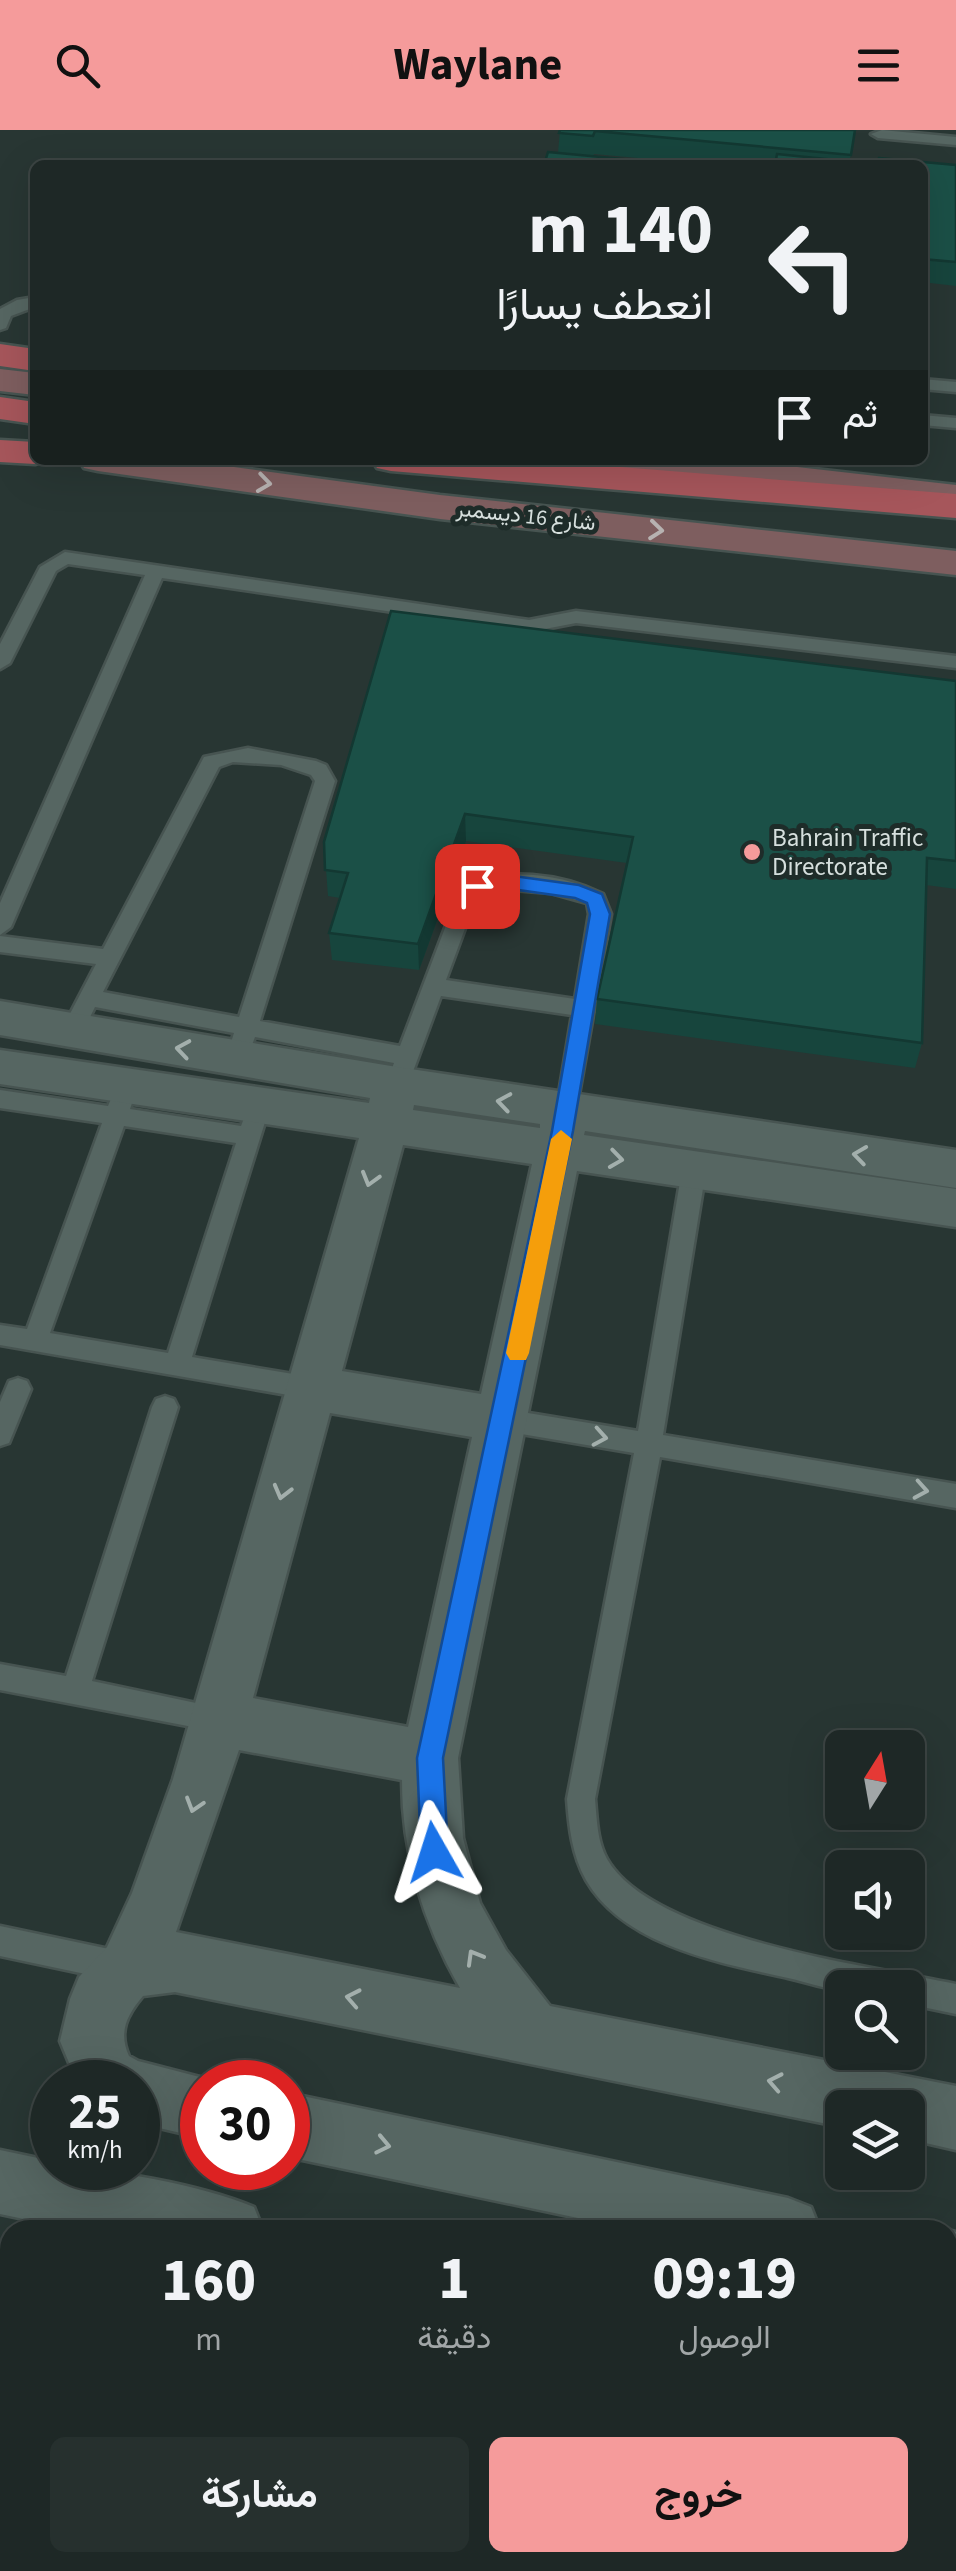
<!DOCTYPE html>
<html lang="ar">
<head>
<meta charset="utf-8">
<style>
	body { margin:0; font-family:"Source Sans 3",Vazirmatn,sans-serif; background:#26302e; color:#f1f3f6; direction:rtl; height:100vh; display:flex; flex-direction:column; font-size:38px; white-space:nowrap }
	* { box-sizing:border-box; margin:0 }
	p { font-size:32px; color:#a1a6a7 }
	.icon { flex:none; width:55px; height:55px; fill:none; stroke:currentColor; stroke-width:2; stroke-linecap:round; stroke-linejoin:round }
	.map { position:relative; flex:1; overflow:hidden; direction:ltr }
	.panel { position:absolute; left:0px; top:2090px; width:958px; height:352px; display:flex; flex-direction:column; background:#1e2826; border-radius:30px 30px 0 0; box-shadow:0 10px 40px #0002,0 0 0 2px #3c4443; direction:rtl }
	.panel>* { flex:none }
	.banner { position:absolute; left:30px; top:30px; width:898px; height:305px; border-radius:15px; box-shadow:0 10px 40px #0002,0 0 0 2px #3c4443; direction:rtl; background:#1e2826; color:#f1f3f6; overflow:hidden }
	.needle { width:65px; rotate:11deg }
	.tools { position:absolute; left:825px; top:1600px; display:grid; gap:20px }
	.tools a { display:grid; place-items:center; width:100px; height:100px; border-radius:15px; background:#1e2826; box-shadow:0 10px 40px #0002,0 0 0 2px #3c4443; font-size:50px }
	.speed { position:absolute; left:30px; top:1930px; display:flex; gap:20px; font-size:50px; font-weight:700; text-align:center }
	.speed>* { display:grid; place-content:center; width:130px; height:130px; border-radius:50%; background:#1e2826; box-shadow:0 10px 40px #0002,0 0 0 2px #3c4443; line-height:1 }
	.speed small { font-size:25px; font-weight:400 }
	.speed .limit { border:15px solid #d22; background:#fff; color:#111 }
	.pin { position:absolute; display:grid; place-items:center; width:85px; height:85px; color:#fff; margin:-42px; border-radius:20px; box-shadow:0 5px 15px #0006 }
	.me { position:absolute; width:110px; margin:-55px; rotate:354deg; stroke-linejoin:round; filter:drop-shadow(0 0 8px #0008) }
	.turn { display:flex; align-items:center; gap:35px; height:210px; padding:0 50px; font-size:45px }
	.turn .icon { width:130px; height:130px; stroke-width:2.5 }
	.turn b { display:block; font-size:70px; line-height:85px }
	.then { display:flex; align-items:center; height:95px; padding:0 50px; background:#0003; gap:20px; font-size:38px }
	.eta { display:flex; justify-content:space-evenly; align-items:center; height:170px; text-align:center }
	.eta b { font-size:60px; font-weight:700; line-height:70px }
	.action { display:flex; gap:20px; margin-top:auto; padding:20px 50px }
	.action a { flex:1; height:115px; border-radius:15px; background:#f59b9b; color:#111; font-size:40px; font-weight:700; line-height:115px; text-align:center }
	.action a+a { background:#26302e; color:#f1f3f6 }
	header { display:flex; justify-content:space-between; align-items:center; height:130px; padding:0 50px; background:#f59b9b; color:#111; font-size:45px; font-weight:700 }
	.map>svg:first-child { display:block }
	.lines { fill:none; stroke-linecap:round; stroke-linejoin:round }
	.lane-casing { stroke:#475451; stroke-width:5 }
	.street-casing { stroke:#475451; stroke-width:5 }
	.secondary-casing { stroke:#475451; stroke-width:5 }
	.primary-casing { stroke:#475451; stroke-width:5 }
	.lane { fill:#566662; fill-rule:evenodd }
	.street { fill:#566662; fill-rule:evenodd }
	.secondary { fill:#7e5e5f; fill-rule:evenodd }
	.primary { fill:#a6565b; fill-rule:evenodd }
	.wall { fill:#17453d }
	.shaded-wall { fill:#133832 }
	.building { fill:#1b5047; stroke:#133832; stroke-width:2.5 }
	.oneway { stroke:#b7b2b1 }
	.oneway2 { stroke:#a3afac }
	.route { fill:#1a73e8; stroke:#114b97; stroke-width:2.5 }
	.slow { fill:#f59e0b }
	.poi-dot { fill:#f59b9b; stroke:#1e2c29; stroke-width:4 }
	.labels { text-anchor:middle; dominant-baseline:central; stroke-width:10; stroke-linejoin:round; paint-order:stroke }
	.far-street-label { font-size:22px; fill:#d6dfdd; stroke:#1e2c29 }
	.poi-label { font-size:25px; fill:#d6dfdd; stroke:#1e2c29; text-anchor:start }
</style>
</head>
<body>
<header><svg class="icon" aria-label="menu" viewBox="0 0 24 24"><path d="M4 6h16M4 12h16M4 18h16"/></svg>Waylane<svg class="icon" aria-label="search" viewBox="0 0 24 24"><circle cx="10" cy="10" r="6"/><path d="M15 15l6 6"/></svg></header>
<div class="map">
<svg width="956" height="2441" viewBox="0 0 956 2441">
	<rect width="100%" height="100%" fill="#283633"/>
	<g class="lines">
		<g class="lane-casing">
			<g id="lane">
				<polygon points="882,0 956,7 956,15 878,8 871,4"/>
				<polygon points="35,167 35,177 11,186 6,198 0,200 0,179 17,170"/>
				<polygon points="922,249 956,252 956,262 922,259"/>
				<polygon points="922,285 956,288 956,298 922,295"/>
				<polygon points="65,422 529,490 576,481 956,526 956,538 576,493 529,502 162,448 11,797 0,805 0,773 145,445 68,434 56,441 10,533 0,539 0,514 40,437"/>
				<path d="M248,618L316,631L326,635L335,651L260,891L400,916L461,756C505,737 560,743 603,764L611,784L575,987L567,990L556,981L572,885L441,866L408,955L397,964L386,955L394,933L255,907L245,934L237,937L226,928L234,903L95,877L80,907H64L61,901L96,834L0,822V806L103,819L204,627ZM233,632L281,635L311,645L315,651L239,887L103,862L219,637ZM513,760L551,763L587,773L589,784L575,869L446,850L477,766Z"/>
				<path d="M126,949L137,958L130,979L241,996L251,970H267L270,976L192,1227L311,1247L320,1250L324,1258L320,1266L311,1269L0,1215V1195L27,1199L102,993L0,978V960L108,976L118,952ZM124,996L236,1013L168,1223L50,1203Z"/>
				<path d="M694,1031L702,1033L706,1040L663,1305L956,1354V1378L660,1327L595,1669C597,1690 597,1711 607,1729C652,1808 870,1836 956,1854V1884L908,1874V1858C886,1858 859,1859 841,1859C825,1860 804,1851 788,1848C721,1833 624,1816 586,1750C572,1725 569,1697 567,1669L634,1323L504,1301L495,1298L491,1290L495,1282L504,1279L638,1301L682,1040L686,1033Z"/>
				<polygon points="18,1248 27,1251 31,1259 9,1313 0,1316 0,1272 9,1251"/>
				<polygon points="165,1266 174,1269 178,1277 92,1551 229,1580 233,1589 229,1598 219,1602 0,1560 0,1534 66,1546 152,1277 156,1269"/>
				<polygon points="0,1796 128,1823 139,1827 143,1838 139,1849 128,1853 0,1826"/>
				<polygon points="0,2179 10,2182 10,2216 0,2213"/>
				<polygon points="573,2432 622,2432 626,2441 576,2441"/>
			</g>
		</g>
		<g class="street-casing">
			<g id="street">
				<path d="M0,871L397,937L956,1020V1058L585,1001L584,1005L956,1059V1097L577,1041L458,1628L463,1708L480,1773L506,1820L550,1876L956,1956V2020L908,2009V1978H842V1997L175,1862L143,1866C127,1885 118,1902 129,1926L138,1931L219,1952H202V2008L138,1993V1952H77L60,1911L70,1869L79,1847L107,1817L132,1763L173,1649L359,1008L0,954V920L369,973L370,968L0,905ZM414,975L540,994V998L413,980ZM403,1015L532,1034L481,1264L342,1241ZM330,1283L472,1307L408,1597L253,1568ZM239,1620L402,1650C402,1725 423,1793 460,1858L176,1802Z"/>
				<polygon points="288,1963 788,2068 811,2077 820,2100 635,2100 288,2027"/>
				<path d="M0,2020L52,2031V2038C110,2038 201,2055 254,2077L263,2100H76L0,2084Z"/>
				<polygon points="948,2100 956,2102 956,2168 948,2166"/>
				<polygon points="948,2215 956,2217 956,2285 948,2283"/>
				<polygon points="707,2432 777,2432 776,2441 706,2441"/>
			</g>
		</g>
		<g class="secondary-casing">
			<g id="secondary">
				<polygon points="0,239 35,243 35,265 0,261"/>
				<polygon points="79,330 182,330 440,365 956,421 956,445 440,389 98,341 84,338"/>
				<polygon points="616,330 735,330 956,355 956,379 635,341 621,338"/>
			</g>
		</g>
		<g class="primary-casing">
			<g id="primary">
				<polygon points="0,214 35,219 35,241 0,236"/>
				<polygon points="0,267 35,272 35,294 0,289"/>
				<polygon points="0,310 35,312 35,330 49,330 35,334 0,332"/>
				<polygon points="372,330 533,330 956,364 956,388 391,341 377,338"/>
			</g>
		</g>
		<use href="#lane" class="lane"/>
		<use href="#street" class="street"/>
		<use href="#secondary" class="secondary"/>
		<use href="#primary" class="primary"/>
	</g>
	<g class="wall">
		<polygon points="560,0 855,0 849,35 715,35 594,24 593,26 558,23"/>
		<polygon points="922,35 956,35 956,156 922,152"/>
		<polygon points="956,551 956,759 926,755 922,913 915,938 595,894 597,869 627,733 466,711 419,840 332,830 329,803 340,768 328,766 324,712"/>
	</g>
	<polygon class="shaded-wall" points="465,684 466,711 419,840 418,814"/>
	<g class="building">
		<polygon points="560,0 855,0 851,25 595,1 593,6 559,3"/>
		<polygon points="548,22 686,35 544,35"/>
		<polygon points="777,24 846,31 845,35 775,35"/>
		<polygon points="879,28 956,35 956,132 922,129 922,35 878,35"/>
		<polygon points="391,481 956,551 956,731 927,728 922,913 597,869 633,707 465,684 418,814 329,803 348,743 325,740 324,712"/>
	</g>
	<defs><path id="oneway-chevron" d="M-2-3.5L2.5 0L-2 3.5" fill="none" stroke-width="1.6" stroke-linecap="round" stroke-linejoin="round" transform="scale(2.5)"/></defs>
	<g class="oneway">
		<use href="#oneway-chevron" transform="translate(264 353) rotate(8)"/>
		<use href="#oneway-chevron" transform="translate(656 400) rotate(6)"/>
	</g>
	<g class="oneway2">
		<use href="#oneway-chevron" transform="translate(183 919) rotate(-171)"/>
		<use href="#oneway-chevron" transform="translate(504 972) rotate(-171)"/>
		<use href="#oneway-chevron" transform="translate(860 1025) rotate(-172)"/>
		<use href="#oneway-chevron" transform="translate(616 1029) rotate(8)"/>
		<use href="#oneway-chevron" transform="translate(370 1049) rotate(106)"/>
		<use href="#oneway-chevron" transform="translate(600 1307) rotate(10)"/>
		<use href="#oneway-chevron" transform="translate(921 1360) rotate(10)"/>
		<use href="#oneway-chevron" transform="translate(282 1362) rotate(105)"/>
		<use href="#oneway-chevron" transform="translate(194 1675) rotate(107)"/>
		<use href="#oneway-chevron" transform="translate(474 1827) rotate(-120)"/>
		<use href="#oneway-chevron" transform="translate(353 1868) rotate(-169)"/>
		<use href="#oneway-chevron" transform="translate(775 1952) rotate(-169)"/>
		<use href="#oneway-chevron" transform="translate(383 2015) rotate(12)"/>
	</g>
	<polygon class="route" points="498,744 579,755 602,764 610,784 573,1001 443,1628 448,1722 444,1731 434,1735 425,1731 421,1722 417,1628 552,1001 590,784 587,773 575,768 498,757 477,763 467,756 470,751"/>
	<polygon class="slow" points="561,1000 572,1009 529,1223 526,1230 510,1230 506,1223 551,1009"/>
	<circle class="poi-dot" cx="752" cy="722" r="10"/>
	<g class="labels">
		<g class="far-street-label">
			<text transform="translate(526 386) rotate(6)">شارع 16 ديسمبر</text>
		</g>
		<g class="poi-label">
			<text x="772" y="708">Bahrain Traffic<tspan x="772" dy="29">Directorate</tspan></text>
		</g>
	</g>
</svg>
<div class="tools">
<a><svg class="needle" viewBox="-14 -14 28 28"><path d="M0-13l5 13h-10z" fill="#e53935"/><path d="M0 13l5-13h-10z" fill="#a1a6a7"/></svg></a>
<a><svg class="icon" aria-label="sound" viewBox="0 0 24 24"><path d="M4 9h4l5-4v14l-5-4H4zM17 9q2 3 0 6"/></svg></a>
<a><svg class="icon" aria-label="search" viewBox="0 0 24 24"><circle cx="10" cy="10" r="6"/><path d="M15 15l6 6"/></svg></a>
<a><svg class="icon" aria-label="layers" viewBox="0 0 24 24"><path d="M12 4l9 5-9 5-9-5zM3 14l9 5 9-5"/></svg></a>
</div>
<div class="speed"><div>25<small>km/h</small></div><div class="limit">30</div></div>
<div class="pin" style="left:477px;top:756px;background:#d93025"><svg class="icon" aria-label="arrive" viewBox="0 0 24 24"><path d="M6 21V4h12l-3 4 3 4H6"/></svg></div>
<svg class="me" style="left:434px;top:1722px" viewBox="-20 -20 40 40"><path d="M0-17L14 15 0 8-14 15z" fill="#1a73e8" stroke="#fff" stroke-width="4"/></svg>
<div class="banner">
<div class="turn"><svg class="icon" aria-label="left" viewBox="0 0 24 24"><path d="M17 20v-9H6M10 6l-5 5 5 5"/></svg><div><b>140 m</b>انعطف يسارًا</div></div>
<div class="then">ثم<svg class="icon" aria-label="arrive" viewBox="0 0 24 24"><path d="M6 21V4h12l-3 4 3 4H6"/></svg></div>
</div>
<section class="panel">
<div class="eta">
<div><b>09:19</b><p>الوصول</p></div>
<div><b>1</b><p>دقيقة</p></div>
<div><b>160</b><p>m</p></div>
</div>
<div class="action"><a>خروج</a><a>مشاركة</a></div>
</section>
</div>
</body>
</html>
